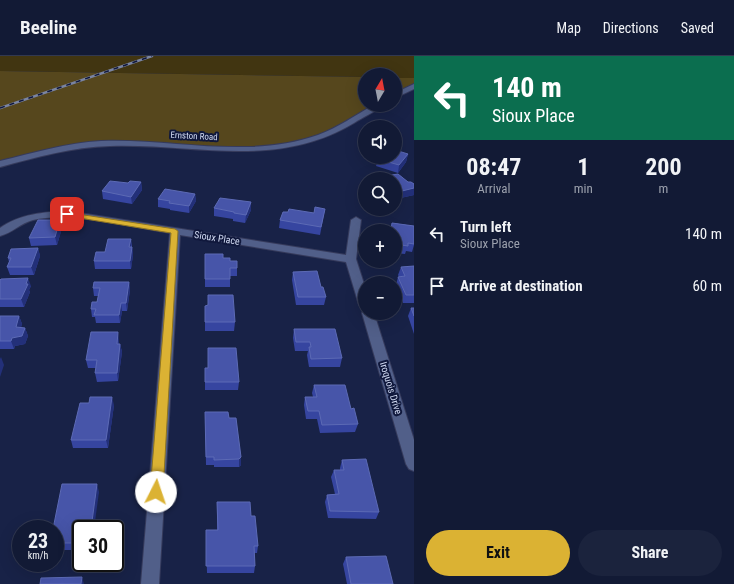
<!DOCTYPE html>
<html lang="en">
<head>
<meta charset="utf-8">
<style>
	body { margin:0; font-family:"Roboto Condensed",sans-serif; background:#1b233d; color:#f1f3f6; height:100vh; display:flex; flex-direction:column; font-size:15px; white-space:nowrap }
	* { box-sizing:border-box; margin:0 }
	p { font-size:13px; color:#9ca1ad }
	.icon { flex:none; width:22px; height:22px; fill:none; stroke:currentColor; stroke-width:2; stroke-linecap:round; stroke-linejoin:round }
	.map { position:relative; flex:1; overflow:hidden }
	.sheet { display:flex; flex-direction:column; background:#121a35; width:320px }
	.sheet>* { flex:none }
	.banner { background:#0b6e4f; color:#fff; overflow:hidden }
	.needle { width:26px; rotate:10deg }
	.fabs { position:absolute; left:358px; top:12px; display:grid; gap:8px }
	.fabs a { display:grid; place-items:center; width:44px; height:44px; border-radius:50%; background:#121a35; box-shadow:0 4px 16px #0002,0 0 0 1px #313850; font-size:20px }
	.speed { position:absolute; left:12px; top:464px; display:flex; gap:8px; font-size:20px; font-weight:700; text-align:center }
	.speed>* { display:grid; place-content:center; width:52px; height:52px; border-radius:50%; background:#121a35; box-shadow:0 4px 16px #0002,0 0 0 1px #313850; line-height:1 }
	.speed small { font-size:10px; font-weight:400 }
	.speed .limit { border:2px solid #111; border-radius:6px; background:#fff; color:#111 }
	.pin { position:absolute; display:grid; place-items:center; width:34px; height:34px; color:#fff; margin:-17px; border-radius:8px; box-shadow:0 2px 6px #0006 }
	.me { position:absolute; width:44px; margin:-22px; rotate:4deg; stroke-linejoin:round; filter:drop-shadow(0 0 3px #0008) }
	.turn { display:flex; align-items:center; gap:14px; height:84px; padding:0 12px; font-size:18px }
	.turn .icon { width:52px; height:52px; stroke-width:2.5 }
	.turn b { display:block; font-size:28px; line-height:34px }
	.eta { display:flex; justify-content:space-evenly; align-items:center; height:68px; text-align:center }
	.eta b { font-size:24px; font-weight:700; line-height:28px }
	.action { display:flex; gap:8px; margin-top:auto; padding:8px 12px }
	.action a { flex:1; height:46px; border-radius:24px; background:#dbb233; color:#111; font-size:16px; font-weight:700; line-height:46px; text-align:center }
	.action a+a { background:#1b233d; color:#f1f3f6 }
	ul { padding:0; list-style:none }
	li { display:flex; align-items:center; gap:12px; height:52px; padding:0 12px }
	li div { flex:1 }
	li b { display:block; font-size:15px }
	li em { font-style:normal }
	header { display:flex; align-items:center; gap:24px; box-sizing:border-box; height:56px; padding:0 20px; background:#121a35; border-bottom:1px solid #313850 }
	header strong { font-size:19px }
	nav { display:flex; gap:22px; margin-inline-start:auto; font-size:14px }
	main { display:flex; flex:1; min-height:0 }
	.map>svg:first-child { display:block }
	.green { fill:#413511 }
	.forest { fill:#56471d }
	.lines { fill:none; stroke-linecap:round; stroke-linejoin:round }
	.minor-casing { stroke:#363b5c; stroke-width:2 }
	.tertiary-casing { stroke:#363b5c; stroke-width:2 }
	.minor { fill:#515f89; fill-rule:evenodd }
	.tertiary { fill:#515f89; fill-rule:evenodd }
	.rail-casing { stroke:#7a84a2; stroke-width:2.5 }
	.rail { stroke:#10183c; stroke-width:1.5; stroke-dasharray:5; stroke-linecap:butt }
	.wall { fill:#3645a0 }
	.shaded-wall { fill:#233079 }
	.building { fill:#4755a9; stroke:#5c6ab5 }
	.route { fill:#dbb233; stroke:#8e7421 }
	.labels { text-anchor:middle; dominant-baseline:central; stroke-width:4; stroke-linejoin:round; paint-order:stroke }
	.far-street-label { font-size:9px; fill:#d2dbf3; stroke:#10183c }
	.street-label { font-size:10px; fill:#d2dbf3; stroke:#10183c }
</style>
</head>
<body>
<header>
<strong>Beeline</strong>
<nav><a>Map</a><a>Directions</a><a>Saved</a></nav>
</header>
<main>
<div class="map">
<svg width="414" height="528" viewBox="0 0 414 528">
	<rect width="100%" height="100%" fill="#182247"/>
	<polygon class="green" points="0,0 414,0 414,22 395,22 395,19 365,19 365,21 0,15"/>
	<g class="forest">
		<polygon points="0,15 365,21 365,49 379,49 320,81 286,89 230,92 144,88 85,89 0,108"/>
		<polygon points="395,22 414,22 414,30 395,40"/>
	</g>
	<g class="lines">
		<g class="minor-casing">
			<g id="minor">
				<path d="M67,155L346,199L351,164L356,161L361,164L356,203L365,231V253L359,249L346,206L180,179L159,528H141L170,177C131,171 70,155 33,164C21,167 12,177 0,180V172C20,158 43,156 67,155Z"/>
				<polygon points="365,254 365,257 374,257 414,384 414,415 409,413 406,408 362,257"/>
			</g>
		</g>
		<g class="tertiary-casing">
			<g id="tertiary">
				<polygon points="414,28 414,33 395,42 395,37"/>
				<path d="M374,49H383C375,56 363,61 354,67C276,114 195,87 110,90C72,91 37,101 0,111V105C33,97 67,87 101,85C172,82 248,104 318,79C338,72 355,59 374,49Z"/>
			</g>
		</g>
		<use href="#minor" class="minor"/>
		<use href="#tertiary" class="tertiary"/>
		<g class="rail-casing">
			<polyline id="rail" points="0,52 152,0"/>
		</g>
		<use href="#rail" class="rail"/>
	</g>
	<g class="wall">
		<polygon points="408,98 406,106 398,117 376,110 378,103"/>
		<polygon points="398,118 408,126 411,126 414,128 414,139 396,143 395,143 395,123 380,123 380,121"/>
		<polygon points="141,126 142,134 132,148 103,143 102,135 128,127"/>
		<polygon points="195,138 196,145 189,157 170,154 170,153 158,151 158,143"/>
		<polygon points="251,146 251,154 245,167 233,165 233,163 214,160 214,152"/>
		<polygon points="325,153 320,179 279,172 280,164 288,156 314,157"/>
		<polygon points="392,167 414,170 414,189 412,196 406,195 405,198 395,197 395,175 389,175"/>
		<polygon points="62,172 57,189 31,190 29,182"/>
		<polygon points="131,183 133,199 131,213 95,213 94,205 105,196"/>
		<polygon points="38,192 40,200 34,219 10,219 7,211 9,206 8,202"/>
		<polygon points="205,198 223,202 230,205 237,212 237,220 230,220 230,231 205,231"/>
		<polygon points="414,210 414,247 403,247 396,229 398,221 399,221 398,219 401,211"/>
		<polygon points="293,216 321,231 326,241 324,249 296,249 292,224"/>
		<polygon points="0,224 31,230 29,234 30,236 24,251 0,251"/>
		<polygon points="129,226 130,234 127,255 122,255 120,267 96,267 95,261 92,261 91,253 97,246 98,240 94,240 93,232"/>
		<polygon points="205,250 235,266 234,275 205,275"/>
		<polygon points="411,252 414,252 414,278 408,260"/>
		<polygon points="0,260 19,260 22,268 21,271 25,272 28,280 25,288 15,290 14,293 0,293"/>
		<polygon points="294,273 342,302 340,311 309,311 307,299 308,295 295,295 293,282"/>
		<polygon points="119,284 119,288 120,288 122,296 118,325 97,326 95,317 96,312 88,312 86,304"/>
		<polygon points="205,312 239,326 238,334 205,334"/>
		<polygon points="314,329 351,353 358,368 355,376 320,377 317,363 306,363 304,349 305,341 313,341 312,337"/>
		<polygon points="114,349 108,392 73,392 71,384"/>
		<polygon points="205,356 229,362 236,362 241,409 239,411 214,411 214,409 206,409"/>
		<polygon points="342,404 379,456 376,463 328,462 325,446 327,439 335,438 331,421 334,414 340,414 340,412"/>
		<polygon points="99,436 81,473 81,494 55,494 55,473"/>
		<polygon points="217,446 251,460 258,490 257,497 254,497 255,510 254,517 207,517 206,474 217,474"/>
		<polygon points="346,501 393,528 347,528 343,508"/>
	</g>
	<g class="shaded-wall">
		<polygon points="408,98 406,106 398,117 399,109"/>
		<polygon points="141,126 142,134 132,148 131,141"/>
		<polygon points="414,132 414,139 396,143 398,136"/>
		<polygon points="195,138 196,145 189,157 189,150"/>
		<polygon points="251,146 251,154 245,167 246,159"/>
		<polygon points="60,164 62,172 57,189 55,181"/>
		<polygon points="131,183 131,191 129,191"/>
		<polygon points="132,191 133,199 131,213 130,205"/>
		<polygon points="38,192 40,200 34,219 31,211"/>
		<polygon points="28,222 31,230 29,234 30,236 24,251 21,243"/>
		<polygon points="129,226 130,234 127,255 126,247"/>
		<polygon points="121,247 122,255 120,267 119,259"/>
		<polygon points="19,260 22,268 19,279 16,271"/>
		<polygon points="25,272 28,280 25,288 15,290 14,293 11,285 12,282"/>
		<polygon points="118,276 119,284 118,296 117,288"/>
		<polygon points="120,288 122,296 118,325 117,317"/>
		<polygon points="1,301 4,309 0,321 0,303"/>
		<polygon points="112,341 114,349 108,392 106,384"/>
		<polygon points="241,401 241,409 239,411 239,403"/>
		<polygon points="97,428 99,436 94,473 91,473"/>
		<polygon points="82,521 84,528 81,528"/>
	</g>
	<g class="building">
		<polygon points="395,94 408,98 399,109 378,103 380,101 395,101"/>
		<polygon points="398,118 408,126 411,126 414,128 414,132 398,136 395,133 395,123 382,123 380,121"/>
		<polygon points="110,125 128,127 130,125 141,126 131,141 102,135"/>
		<polygon points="165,133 195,138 189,150 169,147 170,145 158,143"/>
		<polygon points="220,142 251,146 246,159 234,157 234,156 214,152"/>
		<polygon points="315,151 325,153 321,171 280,164 283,156 288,156 289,153 314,157"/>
		<polygon points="38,164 60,164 55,181 29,182"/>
		<polygon points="392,167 414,170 414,188 408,187 408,190 395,188 395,175 391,175"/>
		<polygon points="108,183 131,183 129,191 132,191 130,205 94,205 96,196 105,196"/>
		<polygon points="38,192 31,211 7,211 11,202 8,202 11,193"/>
		<polygon points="205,198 223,198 223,202 230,202 230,205 237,205 237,212 230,212 230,223 205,223"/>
		<polygon points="414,210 414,239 406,239 398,221 405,220 401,211"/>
		<polygon points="317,215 321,231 323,231 326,241 298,241 293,216"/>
		<polygon points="28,222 26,228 28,228 21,243 0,243 0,224 1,223"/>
		<polygon points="94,226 129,226 126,247 121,247 119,259 94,259 96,253 91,253 92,246 97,246 100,232 93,232"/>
		<polygon points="208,239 233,239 235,266 205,266 205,250 208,249"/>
		<polygon points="411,252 414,252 414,260"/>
		<polygon points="0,260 19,260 16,271 25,272 22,280 12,282 11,285 0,285"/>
		<polygon points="294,273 335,273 342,302 311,303 309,291 311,291 310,286 296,286"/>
		<polygon points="91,276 118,276 117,288 120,288 117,317 95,317 97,304 86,304"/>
		<polygon points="208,292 236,292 239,326 205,326 205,312 208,312"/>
		<polygon points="314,329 345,329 351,353 354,352 358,368 322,369 319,355 308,355 305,341 317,341"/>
		<polygon points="90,341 112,341 106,384 71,384 80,347 89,347"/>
		<polygon points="205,356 228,356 229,362 236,362 241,401 239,403 214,404 214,401 206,401"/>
		<polygon points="366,403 379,456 330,455 327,439 339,438 334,414 344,414 342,404"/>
		<polygon points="62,428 97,428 91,473 81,473 81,487 55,487 55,473 53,473"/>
		<polygon points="217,446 250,446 251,460 255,460 258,490 254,490 255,510 206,510 206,474 218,474"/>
		<polygon points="386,500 393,528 351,528 346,501"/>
		<polygon points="82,521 81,528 40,528 41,522"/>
	</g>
	<polygon class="route" points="65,156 175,173 178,175 163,436 161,440 156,441 152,440 150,436 171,177 67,160 65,159"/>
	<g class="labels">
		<g class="far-street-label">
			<text transform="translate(194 80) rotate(3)">Ernston Road</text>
		</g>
		<g class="street-label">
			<text transform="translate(217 182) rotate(9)">Sioux Place</text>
			<text transform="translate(391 332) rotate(73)">Iroquois Drive</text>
		</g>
	</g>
</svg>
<div class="fabs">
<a><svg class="needle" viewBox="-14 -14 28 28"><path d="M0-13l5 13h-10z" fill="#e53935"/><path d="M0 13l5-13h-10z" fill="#9ca1ad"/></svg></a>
<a><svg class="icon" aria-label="sound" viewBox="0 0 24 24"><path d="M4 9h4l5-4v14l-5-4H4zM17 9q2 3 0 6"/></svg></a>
<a><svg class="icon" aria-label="search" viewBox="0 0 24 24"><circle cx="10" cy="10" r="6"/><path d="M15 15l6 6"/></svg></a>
<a>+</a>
<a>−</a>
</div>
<div class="speed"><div>23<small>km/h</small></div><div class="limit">30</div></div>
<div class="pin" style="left:67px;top:158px;background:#d93025"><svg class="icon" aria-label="arrive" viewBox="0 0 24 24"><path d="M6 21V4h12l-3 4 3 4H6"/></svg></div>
<svg class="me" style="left:156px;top:436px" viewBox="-20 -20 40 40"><circle r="19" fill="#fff"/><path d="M0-13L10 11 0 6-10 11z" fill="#dbb233"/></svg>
</div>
<section class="sheet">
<div class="banner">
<div class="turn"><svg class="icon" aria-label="left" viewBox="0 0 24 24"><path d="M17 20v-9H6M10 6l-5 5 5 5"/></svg><div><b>140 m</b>Sioux Place</div></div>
</div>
<div class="eta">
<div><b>08:47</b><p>Arrival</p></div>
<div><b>1</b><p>min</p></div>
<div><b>200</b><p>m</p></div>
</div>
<ul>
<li><svg class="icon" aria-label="left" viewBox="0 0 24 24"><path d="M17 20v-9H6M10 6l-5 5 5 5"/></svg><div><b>Turn left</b><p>Sioux Place</p></div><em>140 m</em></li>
<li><svg class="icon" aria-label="arrive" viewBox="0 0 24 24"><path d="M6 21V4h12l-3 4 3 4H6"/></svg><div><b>Arrive at destination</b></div><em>60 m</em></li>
</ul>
<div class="action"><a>Exit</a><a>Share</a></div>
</section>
</main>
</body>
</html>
